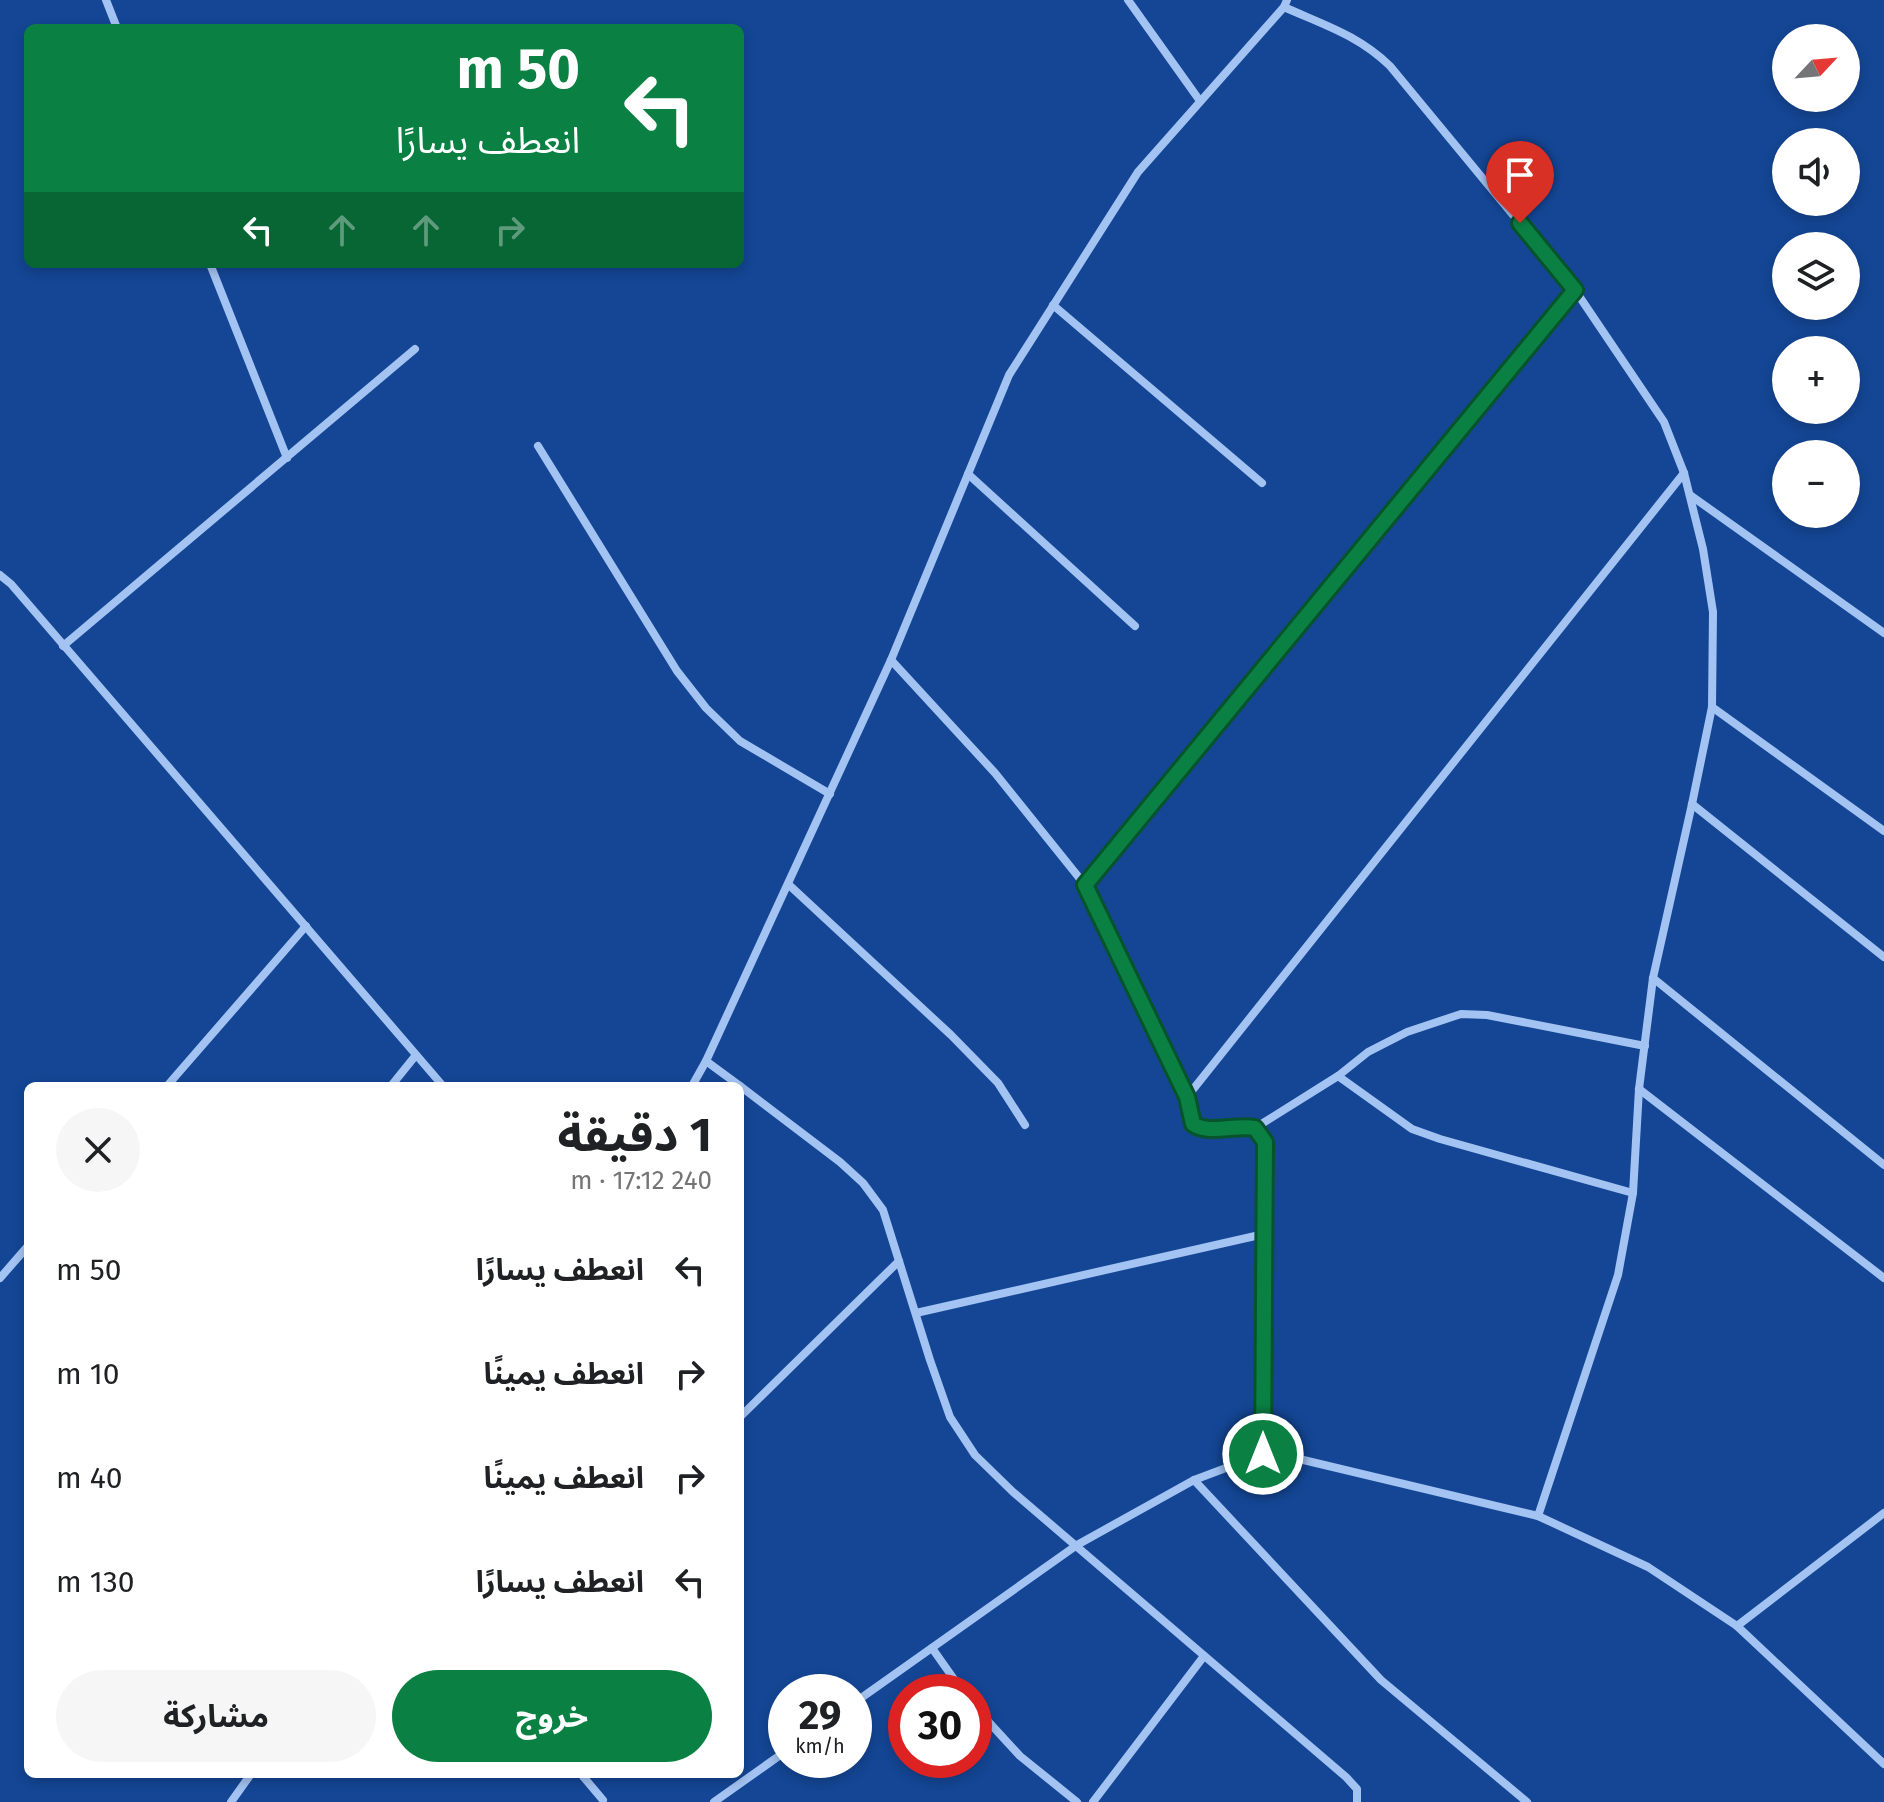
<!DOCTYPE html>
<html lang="ar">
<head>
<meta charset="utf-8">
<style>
	body { margin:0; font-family:"Fira Sans","Noto Sans Arabic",sans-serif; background:#f6f6f6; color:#202124; direction:rtl; height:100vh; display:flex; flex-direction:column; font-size:30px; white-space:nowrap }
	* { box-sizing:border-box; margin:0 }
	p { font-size:26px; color:#757577 }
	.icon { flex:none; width:44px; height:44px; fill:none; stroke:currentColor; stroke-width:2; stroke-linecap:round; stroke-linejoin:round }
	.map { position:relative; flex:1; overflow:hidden; direction:ltr }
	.details { position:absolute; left:24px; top:1082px; width:720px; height:696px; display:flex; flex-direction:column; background:#fff; border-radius:12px; box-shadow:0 4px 12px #0003; direction:rtl }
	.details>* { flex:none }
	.hud { position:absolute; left:24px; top:24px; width:720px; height:244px; border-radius:12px; box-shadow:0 4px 12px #0003; direction:rtl; background:#0b8043; color:#fff; overflow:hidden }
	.needle { width:52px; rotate:64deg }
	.tools { position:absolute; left:1772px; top:24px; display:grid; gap:16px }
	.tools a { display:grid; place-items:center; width:88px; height:88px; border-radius:50%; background:#fff; box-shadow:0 4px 12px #0003; font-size:40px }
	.speed { position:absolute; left:768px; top:1674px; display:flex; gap:16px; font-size:40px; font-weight:700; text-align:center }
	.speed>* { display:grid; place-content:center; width:104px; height:104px; border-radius:50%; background:#fff; box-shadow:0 4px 12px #0003; line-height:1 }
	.speed small { font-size:20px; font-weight:400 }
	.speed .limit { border:12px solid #d22; background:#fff; color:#111 }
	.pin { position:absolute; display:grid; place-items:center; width:68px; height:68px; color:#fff; margin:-82px -34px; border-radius:50% 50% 50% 0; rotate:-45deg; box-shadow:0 0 8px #0007 }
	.pin .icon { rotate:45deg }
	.me { position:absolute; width:88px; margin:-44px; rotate:0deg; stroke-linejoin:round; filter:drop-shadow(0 0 6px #0008) }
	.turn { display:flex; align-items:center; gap:28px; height:168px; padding:0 32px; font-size:36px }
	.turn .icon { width:104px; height:104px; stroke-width:2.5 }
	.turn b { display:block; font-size:56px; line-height:68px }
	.lanes { display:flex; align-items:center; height:76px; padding:0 32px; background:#0003; justify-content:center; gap:40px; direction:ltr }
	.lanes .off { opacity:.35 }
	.round { display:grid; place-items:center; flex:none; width:84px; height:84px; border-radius:42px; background:#f6f6f6 }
	.summary { display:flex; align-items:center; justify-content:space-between; height:136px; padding:0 32px }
	h1 { font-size:48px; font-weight:700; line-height:60px }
	.primary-button { display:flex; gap:16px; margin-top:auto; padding:16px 32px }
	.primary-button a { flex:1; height:92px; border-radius:48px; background:#0b8043; color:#fff; font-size:32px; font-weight:700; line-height:92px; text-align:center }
	.primary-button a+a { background:#f6f6f6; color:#202124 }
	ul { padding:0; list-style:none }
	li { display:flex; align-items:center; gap:24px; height:104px; padding:0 32px }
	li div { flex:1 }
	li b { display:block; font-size:30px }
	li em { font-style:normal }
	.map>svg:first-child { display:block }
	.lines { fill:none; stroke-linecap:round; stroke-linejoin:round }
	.street { stroke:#a3c3f2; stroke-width:8 }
	.route-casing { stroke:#07532c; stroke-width:20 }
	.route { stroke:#0b8043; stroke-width:14 }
</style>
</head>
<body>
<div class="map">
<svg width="1884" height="1802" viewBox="0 0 1884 1802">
	<rect width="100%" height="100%" fill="#144695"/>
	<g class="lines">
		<g class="street">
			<polyline points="106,0 117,28"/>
			<polyline points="1128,0 1200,101"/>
			<path d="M1284,7C1324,25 1358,35 1390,66L1575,290L1664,422L1684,473L1703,549L1713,612L1712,707L1692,804L1653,978L1639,1089L1633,1193L1618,1275L1538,1516"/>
			<polyline points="210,264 287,458"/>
			<polyline points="1053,305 1262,483"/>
			<polyline points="538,446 677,671 706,708 740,741 830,794"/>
			<polyline points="968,474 1135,626"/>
			<polyline points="1690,495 1884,633"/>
			<polyline points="0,575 11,584 443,1086"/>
			<polyline points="63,646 415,349"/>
			<path d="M891,660L995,773L1085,885L1187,1097L1193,1124C1209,1135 1236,1124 1255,1128L1265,1142L1263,1454"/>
			<polyline points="1712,707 1884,831"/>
			<polyline points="1692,804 1884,957"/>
			<polyline points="788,884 951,1035 998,1083 1025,1125"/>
			<polyline points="1085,885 1575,290"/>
			<polyline points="1653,978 1884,1165"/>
			<polyline points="706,1061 740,1086"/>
			<polyline points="1338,1076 1368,1052 1407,1032 1461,1014 1487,1015 1645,1046"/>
			<polyline points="167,1086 306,926"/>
			<polyline points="391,1086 416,1055"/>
			<polyline points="692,1086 706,1061 891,660 1009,375 1138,172 1284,7 1287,0"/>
			<polyline points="740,1086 840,1162 863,1183 883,1210 930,1360 950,1417 975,1455 1013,1492 1346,1777 1357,1789 1357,1802"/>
			<polyline points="1639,1089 1884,1278"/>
			<polyline points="1187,1097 1684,473"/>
			<polyline points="1255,1128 1338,1076 1412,1129 1440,1139 1633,1193"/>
			<polyline points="0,1278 28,1246"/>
			<polyline points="916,1313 1264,1234"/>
			<polyline points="740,1417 899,1261"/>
			<polyline points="1194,1480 1381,1680 1527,1802"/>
			<polyline points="1737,1626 1884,1513"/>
			<polyline points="932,1648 963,1692"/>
			<polyline points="854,1703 1077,1545 1194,1480 1263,1454 1295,1458 1538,1516 1648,1567 1737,1626 1884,1764"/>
			<polyline points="974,1706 1020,1756 1077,1802"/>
			<polyline points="581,1774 603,1800"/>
			<polyline points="231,1802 251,1774"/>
			<polyline points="714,1802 786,1751"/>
			<polyline points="1093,1802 1204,1656"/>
		</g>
	</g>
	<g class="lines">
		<g class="route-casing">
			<path id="route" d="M1263,1454L1265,1142L1255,1128C1236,1124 1209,1135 1193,1124L1187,1097L1085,885L1575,290L1520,223"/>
		</g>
		<use href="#route" class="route"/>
	</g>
</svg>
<div class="tools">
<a><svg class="needle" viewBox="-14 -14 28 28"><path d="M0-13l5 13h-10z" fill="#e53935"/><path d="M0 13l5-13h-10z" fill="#757577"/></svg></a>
<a><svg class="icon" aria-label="sound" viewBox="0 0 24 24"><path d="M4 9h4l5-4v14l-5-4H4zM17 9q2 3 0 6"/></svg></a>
<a><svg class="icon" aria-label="layers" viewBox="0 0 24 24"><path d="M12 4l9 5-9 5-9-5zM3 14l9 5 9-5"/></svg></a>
<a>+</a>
<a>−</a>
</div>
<div class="speed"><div>29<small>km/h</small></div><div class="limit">30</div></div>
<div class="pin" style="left:1520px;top:223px;background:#d93025"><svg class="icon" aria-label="arrive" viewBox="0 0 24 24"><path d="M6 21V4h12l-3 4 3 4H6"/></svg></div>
<svg class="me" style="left:1263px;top:1454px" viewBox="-20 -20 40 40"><circle r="17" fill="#0b8043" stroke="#fff" stroke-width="3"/><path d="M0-11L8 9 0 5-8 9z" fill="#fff"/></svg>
<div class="hud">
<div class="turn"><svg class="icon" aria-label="left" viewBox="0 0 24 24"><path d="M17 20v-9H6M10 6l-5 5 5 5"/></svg><div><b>50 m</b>انعطف يسارًا</div></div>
<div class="lanes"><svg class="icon" aria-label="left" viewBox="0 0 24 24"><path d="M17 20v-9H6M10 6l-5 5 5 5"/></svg><svg class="icon off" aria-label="ahead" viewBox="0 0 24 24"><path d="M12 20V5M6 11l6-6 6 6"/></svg><svg class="icon off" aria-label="ahead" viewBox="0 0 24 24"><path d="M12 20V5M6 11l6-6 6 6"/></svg><svg class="icon off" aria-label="right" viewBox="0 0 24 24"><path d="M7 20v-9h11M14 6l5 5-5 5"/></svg></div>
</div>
<section class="details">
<div class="summary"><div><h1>1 دقيقة</h1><p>240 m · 17:12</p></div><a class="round"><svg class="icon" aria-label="close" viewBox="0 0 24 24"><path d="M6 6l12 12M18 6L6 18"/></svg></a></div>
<ul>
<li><svg class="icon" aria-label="left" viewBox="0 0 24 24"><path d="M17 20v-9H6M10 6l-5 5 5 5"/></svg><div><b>انعطف يسارًا</b></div><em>50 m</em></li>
<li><svg class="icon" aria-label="right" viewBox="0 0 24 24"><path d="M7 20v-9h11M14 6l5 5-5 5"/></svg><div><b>انعطف يمينًا</b></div><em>10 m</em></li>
<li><svg class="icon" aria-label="right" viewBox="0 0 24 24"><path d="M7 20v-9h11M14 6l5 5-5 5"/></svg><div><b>انعطف يمينًا</b></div><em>40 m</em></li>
<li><svg class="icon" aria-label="left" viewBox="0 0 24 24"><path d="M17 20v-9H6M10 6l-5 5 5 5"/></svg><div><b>انعطف يسارًا</b></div><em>130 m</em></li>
</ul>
<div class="primary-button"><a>خروج</a><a>مشاركة</a></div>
</section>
</div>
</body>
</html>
